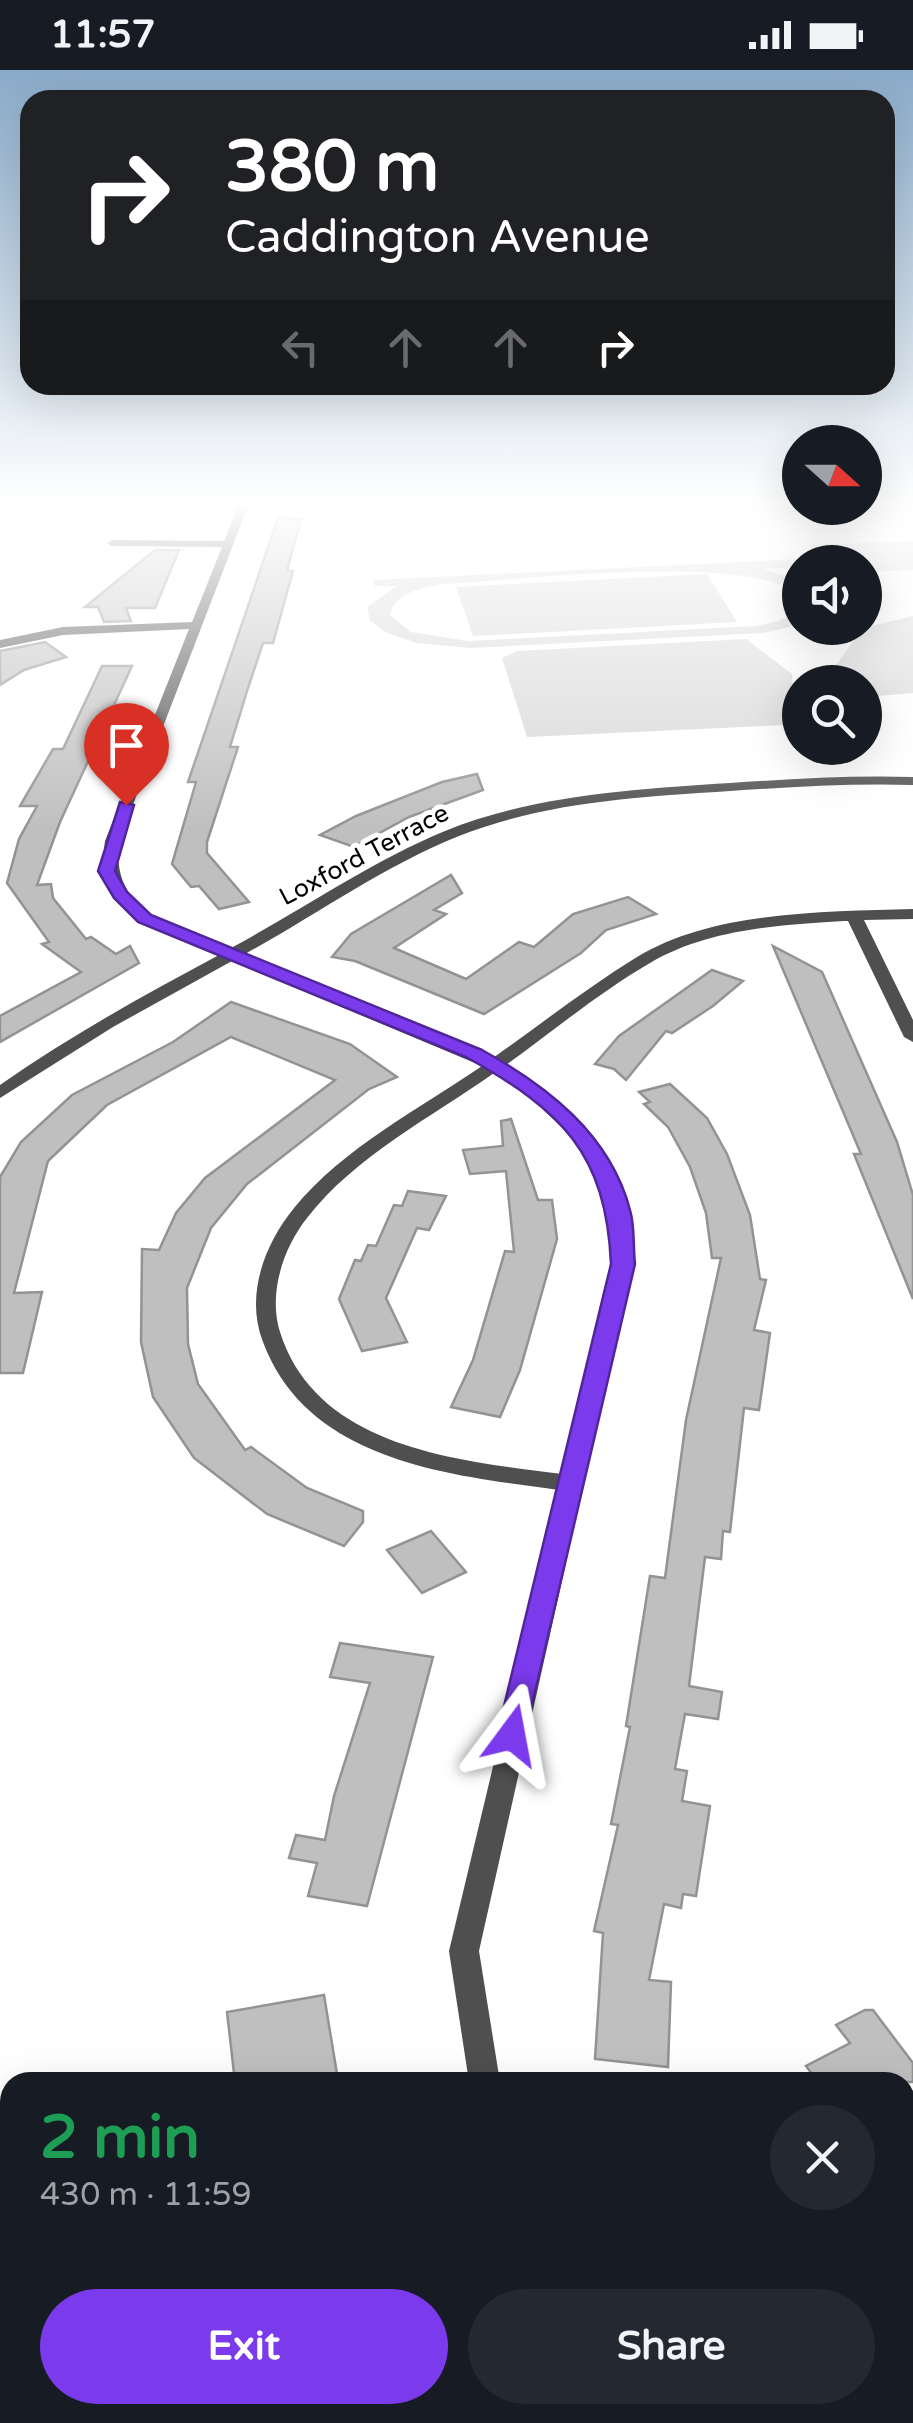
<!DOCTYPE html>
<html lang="en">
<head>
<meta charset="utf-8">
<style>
	body { margin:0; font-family:"Varela Round",sans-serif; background:#242831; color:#f1f3f6; height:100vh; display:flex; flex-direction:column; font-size:38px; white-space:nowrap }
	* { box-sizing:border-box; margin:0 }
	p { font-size:32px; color:#9ea1a6 }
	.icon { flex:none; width:55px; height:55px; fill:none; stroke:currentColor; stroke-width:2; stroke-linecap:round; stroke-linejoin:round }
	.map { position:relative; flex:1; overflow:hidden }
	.sheet { position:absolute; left:0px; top:2002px; width:915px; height:352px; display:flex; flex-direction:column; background:#171b24; border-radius:30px 30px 0 0; box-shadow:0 10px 40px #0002 }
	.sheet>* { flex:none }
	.banner { position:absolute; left:20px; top:20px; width:875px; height:305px; border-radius:30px; box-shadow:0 10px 40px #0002; background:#202124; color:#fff; overflow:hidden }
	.needle { width:65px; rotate:111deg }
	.tools { position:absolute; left:782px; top:355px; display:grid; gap:20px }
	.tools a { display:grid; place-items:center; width:100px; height:100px; border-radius:50%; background:#171b24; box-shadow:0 10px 40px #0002; font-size:50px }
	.pin { position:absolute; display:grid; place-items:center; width:85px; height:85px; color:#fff; margin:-102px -42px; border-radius:50% 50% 50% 0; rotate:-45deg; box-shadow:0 0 10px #0007 }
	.pin .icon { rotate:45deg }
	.me { position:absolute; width:110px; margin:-55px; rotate:13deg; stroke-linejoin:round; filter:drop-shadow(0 0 8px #0008) }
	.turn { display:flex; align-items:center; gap:35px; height:210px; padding:0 40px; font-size:45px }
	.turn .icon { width:130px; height:130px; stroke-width:2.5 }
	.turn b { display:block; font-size:70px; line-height:85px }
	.lanes { display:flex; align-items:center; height:95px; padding:0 40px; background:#0003; justify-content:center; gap:50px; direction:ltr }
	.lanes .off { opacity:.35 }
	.round { display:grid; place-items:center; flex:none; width:105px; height:105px; border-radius:52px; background:#242831 }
	.summary { display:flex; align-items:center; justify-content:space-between; height:170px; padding:0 40px }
	h1 { font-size:60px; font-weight:700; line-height:75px; color:#1e9e55 }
	.button { display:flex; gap:20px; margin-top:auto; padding:20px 40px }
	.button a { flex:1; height:115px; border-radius:60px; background:#7c3aed; color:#fff; font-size:40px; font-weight:700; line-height:115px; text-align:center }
	.button a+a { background:#242831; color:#f1f3f6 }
	.status { display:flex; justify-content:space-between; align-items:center; height:70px; padding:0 50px; background:#171b24; direction:ltr }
	.status svg { height:28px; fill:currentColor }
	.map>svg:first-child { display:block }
	.green { fill:#d6d6d6 }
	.building { fill:#bfbfbf; stroke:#939393; stroke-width:2.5 }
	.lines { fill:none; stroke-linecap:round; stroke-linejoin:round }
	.minor { fill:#4f4f4f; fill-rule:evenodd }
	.route { fill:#7c3aed; stroke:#51269a; stroke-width:2.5 }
	.labels { text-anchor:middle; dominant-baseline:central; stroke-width:10; stroke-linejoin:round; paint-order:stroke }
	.far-street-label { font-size:25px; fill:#000; stroke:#fff }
</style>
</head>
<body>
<div class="status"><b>11:57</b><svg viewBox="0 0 49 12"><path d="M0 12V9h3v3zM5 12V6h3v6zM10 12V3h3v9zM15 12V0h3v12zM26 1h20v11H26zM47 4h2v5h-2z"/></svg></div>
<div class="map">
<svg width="913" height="2353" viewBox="0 0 913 2353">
	<rect width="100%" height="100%" fill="#fff"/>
	<g class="green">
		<polygon points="913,471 913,500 865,502 865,492 824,492 809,475"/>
		<path d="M802,489L800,497L762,499L800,510V524C744,483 520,510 443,514C423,518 394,522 390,545L411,562L468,571L756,556L779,551L800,539V554L764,563L470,578L416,573L385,562L370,550L367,537L397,516H375L373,510Z"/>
		<polygon points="707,504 737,552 473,566 456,517"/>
		<polygon points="913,546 913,623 865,627 865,612 845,612 833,599 863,558"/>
		<polygon points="746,569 792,604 794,634 785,655 527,667 502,588 517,581"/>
	</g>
	<g class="building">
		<polygon points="278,448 301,449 287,501 293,501 273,573 263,573 248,618 230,677 238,677 207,772 207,783 249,832 219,839 199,816 191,817 172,794 196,712 188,712"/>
		<polygon points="155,480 179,480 155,538 126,538 131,551 104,552 98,537 85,537"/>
		<polygon points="45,572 66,587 24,600 0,615 0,581"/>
		<polygon points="102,596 132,596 60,752 37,815 51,814 53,828 86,869 91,867 116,884 130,876 139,893 0,972 0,946 81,902 42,874 49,872 7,813 19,769 37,736 20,736 53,679 63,679"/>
		<polygon points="477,704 483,720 409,747 354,777 320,765 356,746 442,712"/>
		<polygon points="451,805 462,823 434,840 446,844 394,878 466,909 519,872 534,877 573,844 628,827 656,844 606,860 581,883 484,944 355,891 332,887 351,864"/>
		<polygon points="773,876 822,902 897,1072 913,1125 913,1229 854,1084 861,1084"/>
		<polygon points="712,900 743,911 713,936 672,963 666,961 626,1010 614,999 595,994 619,966"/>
		<polygon points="231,932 350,974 397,1007 369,1019 247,1114 211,1158 187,1218 188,1274 198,1314 245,1380 251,1377 307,1418 363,1441 363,1452 344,1476 267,1444 194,1388 153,1327 141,1272 142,1179 159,1180 176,1143 205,1108 335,1010 231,967 107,1035 48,1091 14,1223 42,1222 23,1303 0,1303 0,1107 21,1072 72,1025 173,972"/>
		<polygon points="670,1014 707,1048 727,1084 750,1145 760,1209 766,1210 754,1260 770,1263 759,1340 744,1338 730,1462 723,1461 721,1489 705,1487 689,1616 722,1622 718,1649 685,1644 675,1699 687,1701 682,1731 710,1736 696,1826 683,1824 681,1838 664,1834 649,1910 671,1912 668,1997 595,1989 603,1863 594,1861 618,1755 611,1754 630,1657 626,1656 650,1506 665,1508 686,1350 721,1188 712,1188 706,1143 690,1097 668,1057 644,1034 650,1032 639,1022"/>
		<polygon points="511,1049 538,1130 552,1130 557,1169 520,1300 500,1347 451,1337 473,1290 505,1181 514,1182 506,1101 470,1104 463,1080 503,1076 501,1051"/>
		<polygon points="408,1121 446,1126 429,1160 417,1158 386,1228 407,1272 362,1281 339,1229 355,1190 361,1191 368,1175 376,1176 394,1135 402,1136"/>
		<polygon points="431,1461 466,1502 422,1523 387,1480"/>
		<polygon points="340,1573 433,1587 367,1836 308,1826 317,1793 289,1788 296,1765 325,1770 334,1726 370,1613 330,1607"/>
		<polygon points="324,1925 338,2010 235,2012 227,1942"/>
		<polygon points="865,1940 873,1940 913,1993 913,2012 818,2012 806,1996 850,1973 836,1955"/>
	</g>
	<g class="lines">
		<g class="minor">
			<path d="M240,431H250L119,771C110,845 176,856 231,878C302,840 370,792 445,761C534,725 635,719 730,713C791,709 852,705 913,707V715C852,713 791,717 730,721C639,727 544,732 459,766C384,796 316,845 245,884L493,988C541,954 588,917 637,887C714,840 826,842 913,839V849L864,850L913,950V972L904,967L848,851H844C779,855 707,859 650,893C600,922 553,961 506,995C592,1048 621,1094 633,1194L479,1881L500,2012H469L449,1881L559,1420C449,1405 308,1392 263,1272C245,1226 264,1175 294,1138C343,1078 419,1039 482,996L232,891L113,957L0,1028V1015C70,966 144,925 219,885C163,862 94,847 105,771L189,559L63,565L0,578V570L63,557L192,552L222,477L112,476L107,473L112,470L224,471ZM494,1003L531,1028L575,1070L589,1091L601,1120L609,1154L613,1194L563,1404C460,1391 317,1379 280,1262C268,1224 283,1178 307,1148C355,1086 432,1047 494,1003Z"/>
			<polygon points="913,2181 913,2220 905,2224 905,2185"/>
			<polygon points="713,2345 756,2345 760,2353 717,2353"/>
			<polygon points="778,2345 814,2345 810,2353 774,2353"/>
		</g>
	</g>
	<linearGradient id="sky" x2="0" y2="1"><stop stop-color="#8aabca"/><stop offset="0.57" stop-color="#fff"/><stop offset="1" stop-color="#fff" stop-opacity="0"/></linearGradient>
	<rect width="913" height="760" fill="url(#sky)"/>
	<path class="route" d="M120,732L134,735L115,801L127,822L151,845L482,980C547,1016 610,1064 630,1140C635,1156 633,1177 635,1194L523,1673L512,1677L502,1673L497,1665L611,1194C606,1083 562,1041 468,988L138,852L114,828L98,801Z"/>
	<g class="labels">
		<g class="far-street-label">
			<text transform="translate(364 785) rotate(-28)">Loxford Terrace</text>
		</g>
	</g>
</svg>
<div class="tools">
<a><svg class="needle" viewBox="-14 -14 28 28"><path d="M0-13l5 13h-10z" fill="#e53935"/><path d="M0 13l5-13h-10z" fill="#9ea1a6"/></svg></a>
<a><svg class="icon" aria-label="sound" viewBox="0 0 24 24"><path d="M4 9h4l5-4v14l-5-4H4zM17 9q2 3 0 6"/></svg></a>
<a><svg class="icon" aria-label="search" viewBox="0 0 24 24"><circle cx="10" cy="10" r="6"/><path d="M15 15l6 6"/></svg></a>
</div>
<div class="pin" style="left:126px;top:735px;background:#d93025"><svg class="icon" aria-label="arrive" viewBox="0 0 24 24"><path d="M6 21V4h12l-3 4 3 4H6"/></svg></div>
<svg class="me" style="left:512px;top:1665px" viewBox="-20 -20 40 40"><path d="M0-17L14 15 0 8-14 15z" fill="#7c3aed" stroke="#fff" stroke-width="4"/></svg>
<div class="banner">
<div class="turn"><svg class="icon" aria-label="right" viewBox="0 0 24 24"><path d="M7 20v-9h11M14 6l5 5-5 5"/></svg><div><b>380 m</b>Caddington Avenue</div></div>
<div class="lanes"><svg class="icon off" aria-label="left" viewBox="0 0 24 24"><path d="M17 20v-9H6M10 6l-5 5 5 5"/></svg><svg class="icon off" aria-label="ahead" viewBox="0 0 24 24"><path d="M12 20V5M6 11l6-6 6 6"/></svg><svg class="icon off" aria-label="ahead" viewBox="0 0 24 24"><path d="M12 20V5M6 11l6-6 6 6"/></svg><svg class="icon" aria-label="right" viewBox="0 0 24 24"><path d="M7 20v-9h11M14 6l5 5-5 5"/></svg></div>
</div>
<section class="sheet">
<div class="summary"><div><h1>2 min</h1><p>430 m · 11:59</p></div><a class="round"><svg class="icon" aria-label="close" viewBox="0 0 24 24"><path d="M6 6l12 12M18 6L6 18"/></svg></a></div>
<div class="button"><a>Exit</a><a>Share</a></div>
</section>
</div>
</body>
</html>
